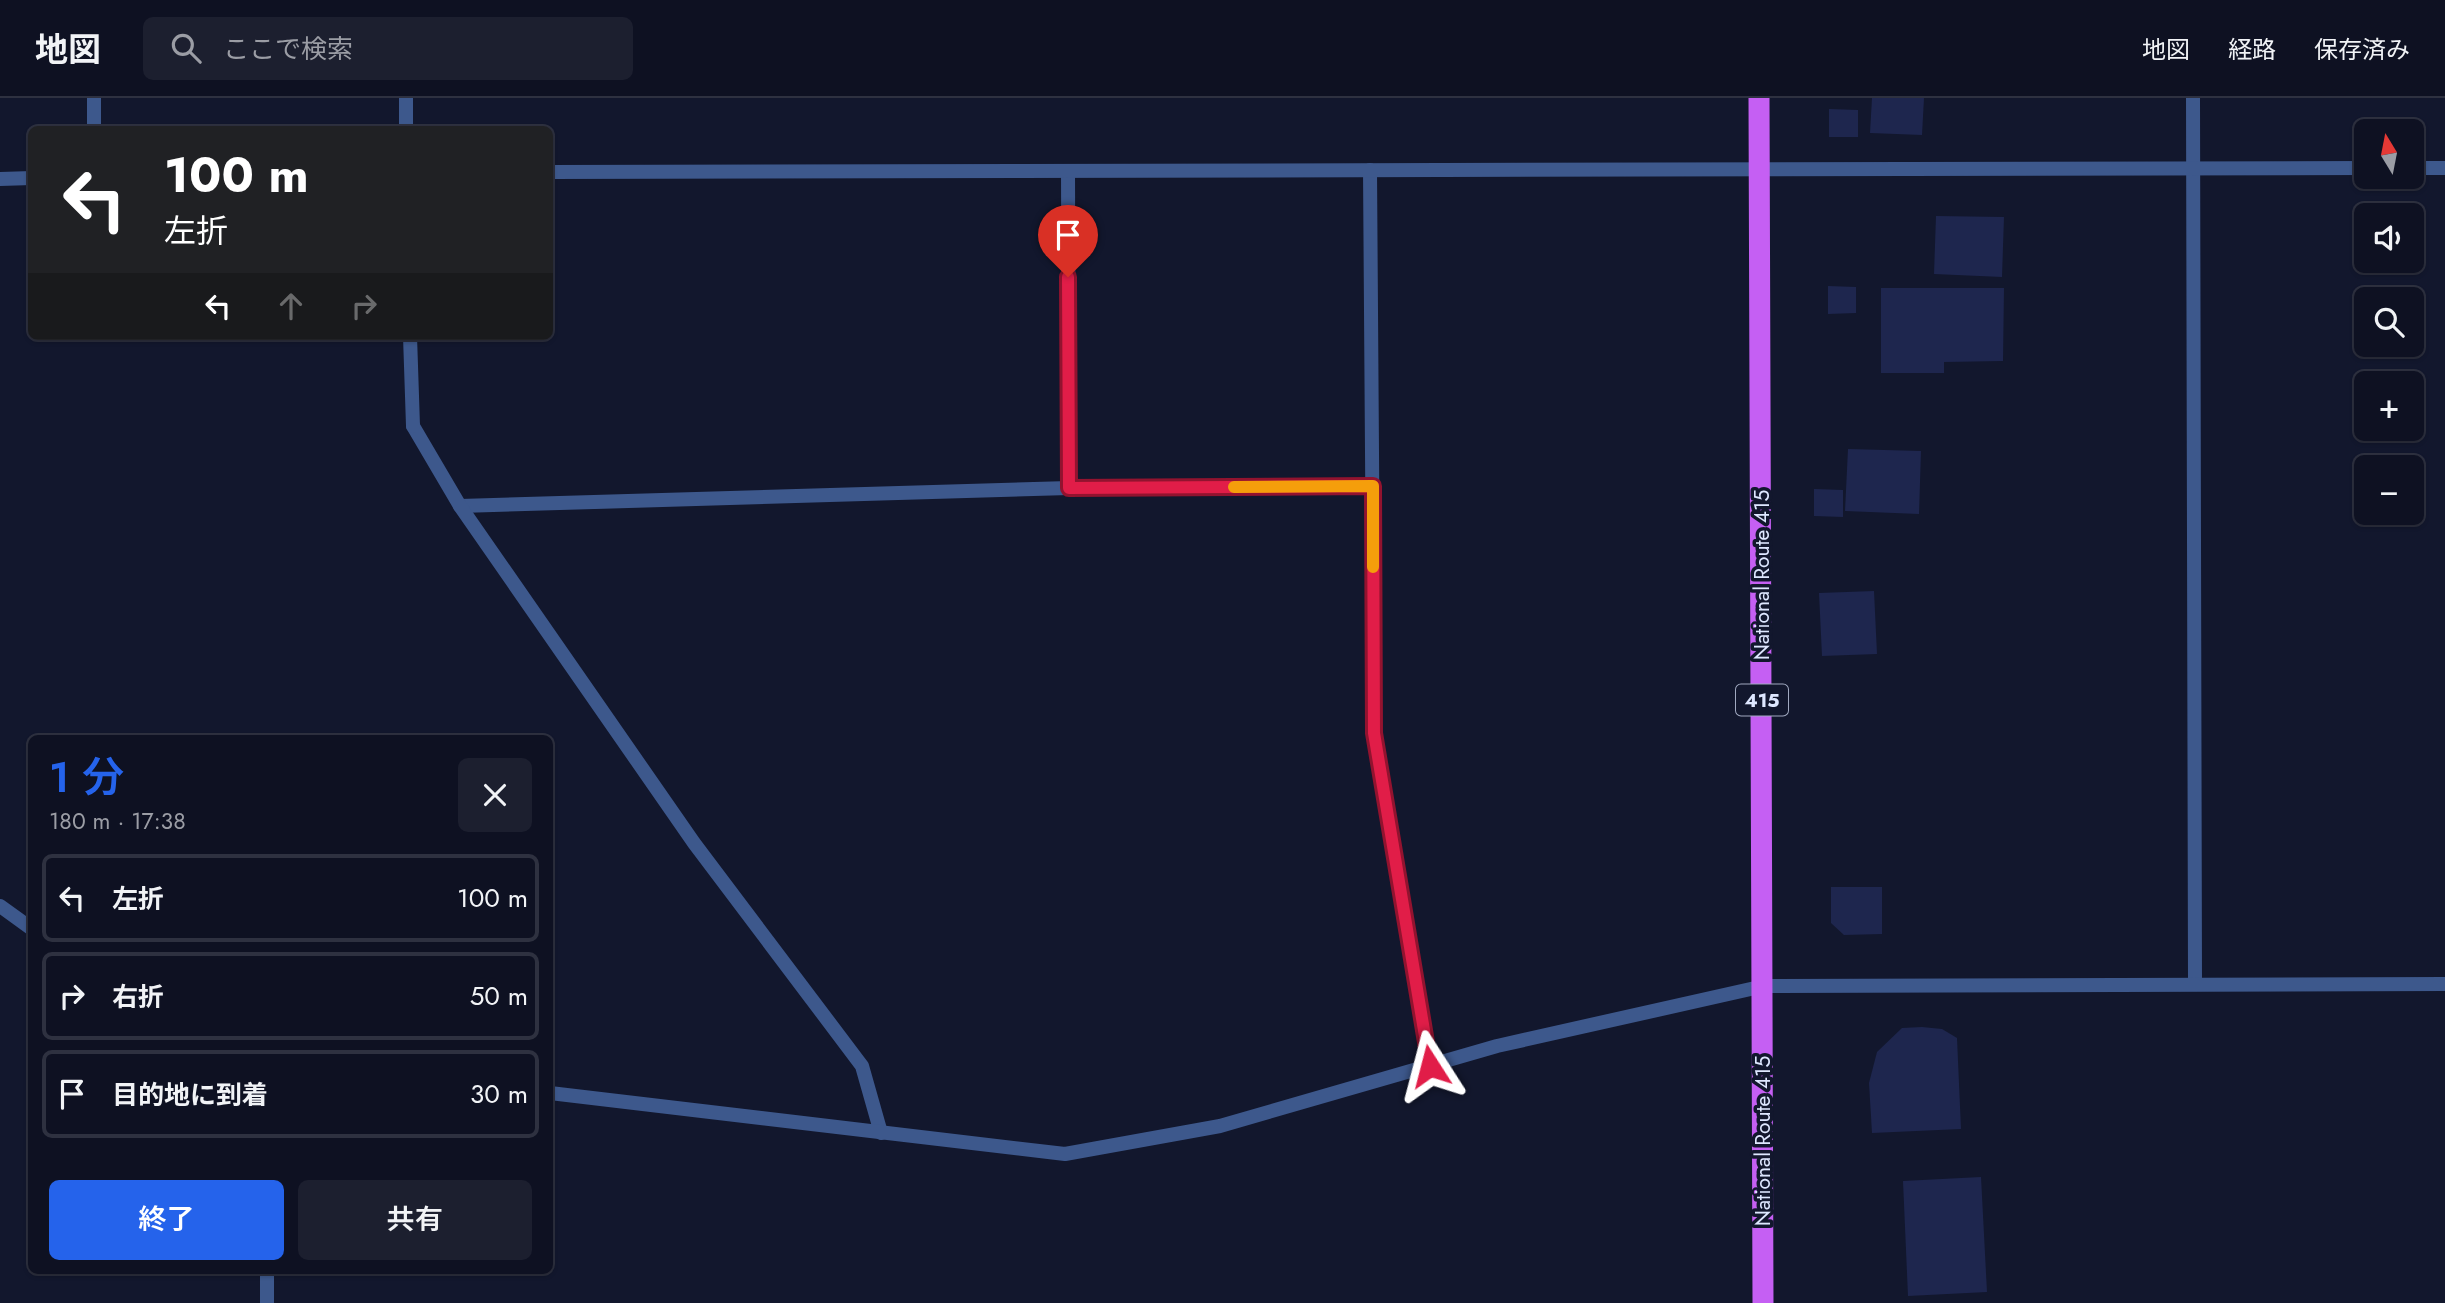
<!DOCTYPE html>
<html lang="ja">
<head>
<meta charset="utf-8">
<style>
	body { margin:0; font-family:Jost,"Noto Sans JP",sans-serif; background:#1c1f2f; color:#f1f3f6; height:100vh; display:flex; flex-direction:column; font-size:26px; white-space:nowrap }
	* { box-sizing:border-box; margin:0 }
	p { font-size:23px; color:#9b9da5 }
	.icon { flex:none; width:38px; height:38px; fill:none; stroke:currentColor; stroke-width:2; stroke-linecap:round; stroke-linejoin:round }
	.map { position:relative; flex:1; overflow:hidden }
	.sheet { position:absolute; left:28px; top:637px; width:525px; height:539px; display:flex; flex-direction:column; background:#0e1122; border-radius:10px; box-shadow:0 2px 5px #0004,0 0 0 2px #2e3140 }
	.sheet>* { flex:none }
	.hud { position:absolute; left:28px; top:28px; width:525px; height:214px; border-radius:10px; box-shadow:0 2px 5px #0004,0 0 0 2px #2e3140; background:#202124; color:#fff; overflow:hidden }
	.needle { width:46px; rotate:350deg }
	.controls { position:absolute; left:2354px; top:21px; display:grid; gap:14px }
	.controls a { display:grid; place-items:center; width:70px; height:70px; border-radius:10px; background:#0e1122; box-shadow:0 2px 5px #0004,0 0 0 2px #2e3140; font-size:35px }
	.pin { position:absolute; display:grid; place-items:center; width:60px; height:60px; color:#fff; margin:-72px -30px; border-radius:50% 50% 50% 0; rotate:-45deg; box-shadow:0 0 7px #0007 }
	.pin .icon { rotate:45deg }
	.me { position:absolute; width:77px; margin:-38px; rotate:351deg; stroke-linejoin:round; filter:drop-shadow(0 0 5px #0008) }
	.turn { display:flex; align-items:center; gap:24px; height:147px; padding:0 21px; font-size:32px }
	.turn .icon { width:91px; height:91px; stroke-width:2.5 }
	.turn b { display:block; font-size:49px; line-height:60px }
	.lanes { display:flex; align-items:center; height:66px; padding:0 21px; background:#0003; justify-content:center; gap:35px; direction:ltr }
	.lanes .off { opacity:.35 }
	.round { display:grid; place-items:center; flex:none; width:74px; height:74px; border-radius:10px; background:#1c1f2f }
	.overview { display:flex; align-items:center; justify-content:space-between; height:119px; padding:0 21px }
	h1 { font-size:42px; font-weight:600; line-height:52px; color:#2563eb }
	.action { display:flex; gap:14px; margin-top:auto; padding:14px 21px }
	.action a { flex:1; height:80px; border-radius:10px; background:#2563eb; color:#fff; font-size:28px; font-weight:600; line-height:80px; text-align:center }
	.action a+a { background:#1c1f2f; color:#f1f3f6 }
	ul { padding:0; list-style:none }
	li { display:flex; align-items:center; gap:21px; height:88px; margin:0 14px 10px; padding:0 7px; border:4px solid #2e3140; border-radius:10px }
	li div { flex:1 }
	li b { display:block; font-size:26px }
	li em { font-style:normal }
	header { display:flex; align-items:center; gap:42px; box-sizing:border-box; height:98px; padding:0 35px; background:#0e1122; border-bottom:2px solid #2e3140 }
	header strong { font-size:33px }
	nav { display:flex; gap:38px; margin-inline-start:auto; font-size:24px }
	.search { width:490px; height:63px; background:#1c1f2f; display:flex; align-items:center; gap:18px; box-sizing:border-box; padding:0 24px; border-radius:10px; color:#9b9da5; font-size:26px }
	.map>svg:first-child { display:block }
	.building { fill:#1e264e }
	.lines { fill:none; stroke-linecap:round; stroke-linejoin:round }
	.service { stroke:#3d588c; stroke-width:14 }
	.minor { stroke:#3d588c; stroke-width:14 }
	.tertiary { stroke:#3d588c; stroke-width:14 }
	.trunk { stroke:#c55ff3; stroke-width:21 }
	.route-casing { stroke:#92132f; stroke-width:18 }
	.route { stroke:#e11d48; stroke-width:12 }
	.slow { stroke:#f59e0b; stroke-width:12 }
	.labels { text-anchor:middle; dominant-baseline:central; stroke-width:7; stroke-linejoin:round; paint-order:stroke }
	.shield { fill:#12172d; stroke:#a1a9c0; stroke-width:2 }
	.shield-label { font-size:19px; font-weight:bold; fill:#dee7ff }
	.street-label { font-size:21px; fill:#dee7ff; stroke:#12172d }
</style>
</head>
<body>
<header>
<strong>地図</strong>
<div class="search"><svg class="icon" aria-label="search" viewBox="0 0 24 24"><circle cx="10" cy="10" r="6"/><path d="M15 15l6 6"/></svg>ここで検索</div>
<nav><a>地図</a><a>経路</a><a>保存済み</a></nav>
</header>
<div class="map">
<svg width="2445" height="1205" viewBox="0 0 2445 1205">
	<rect width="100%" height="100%" fill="#12172d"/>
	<g class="building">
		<polygon points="1872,0 1924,0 1922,37 1870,35"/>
		<polygon points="1829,11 1858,12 1858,39 1829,39"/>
		<polygon points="1936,118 2004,119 2002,179 1934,176"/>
		<polygon points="1828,188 1856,189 1856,215 1828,216"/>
		<polygon points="1881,190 2004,190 2003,263 1944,264 1944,275 1881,275"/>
		<polygon points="1848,351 1921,353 1919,416 1845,413"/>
		<polygon points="1814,391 1843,392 1843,419 1814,418"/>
		<polygon points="1874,493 1877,556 1822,558 1819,495"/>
		<polygon points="1831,789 1882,789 1882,836 1844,837 1831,825"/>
		<polygon points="1922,929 1942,931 1957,940 1961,1031 1872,1035 1869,985 1877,954 1902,930"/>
		<polygon points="1981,1079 1987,1194 1908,1198 1903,1083"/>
	</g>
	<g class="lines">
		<g class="service">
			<polyline points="94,32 94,0"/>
			<polyline points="1370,72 1374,635 1430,968"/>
			<polyline points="1068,73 1069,390"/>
			<polyline points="460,408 1069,390 1373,388"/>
		</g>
		<g class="minor">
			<polyline points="2193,0 2195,885"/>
			<polyline points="2412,70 2445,70"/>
			<polyline points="550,74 2366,70"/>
			<polyline points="0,81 32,80"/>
			<polyline points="413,328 460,408 694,745 862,968 881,1035"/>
		</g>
		<g class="tertiary">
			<polyline points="406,32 406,0"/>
			<polyline points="410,238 413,328"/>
			<polyline points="0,808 32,831"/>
			<polyline points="550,995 1065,1056 1220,1028 1497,948 1764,888 2445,886"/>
			<polyline points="267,1205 267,1172"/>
		</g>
		<polyline class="trunk" points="1759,0 1763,1205"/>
	</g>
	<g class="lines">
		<g class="route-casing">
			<polyline id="route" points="1068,179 1069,390 1373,388 1374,635 1430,968"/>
		</g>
		<use href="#route" class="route"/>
		<polyline class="slow" points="1234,389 1373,388 1373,469"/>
	</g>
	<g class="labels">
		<rect class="shield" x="1736" y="586.5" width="52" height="31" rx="5"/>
		<g class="shield-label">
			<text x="1762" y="602">415</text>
		</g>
		<g class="street-label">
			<text transform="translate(1762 477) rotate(-90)">National Route 415</text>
			<text transform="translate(1763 1043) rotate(-90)">National Route 415</text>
		</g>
	</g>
</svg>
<div class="controls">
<a><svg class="needle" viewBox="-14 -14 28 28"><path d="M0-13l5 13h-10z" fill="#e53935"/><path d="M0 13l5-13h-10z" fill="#9b9da5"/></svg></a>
<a><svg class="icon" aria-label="sound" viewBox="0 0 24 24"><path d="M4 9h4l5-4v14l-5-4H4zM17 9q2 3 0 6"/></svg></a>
<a><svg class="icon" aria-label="search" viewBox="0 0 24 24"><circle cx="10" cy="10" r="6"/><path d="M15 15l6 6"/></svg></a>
<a>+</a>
<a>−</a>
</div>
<div class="pin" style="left:1068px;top:179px;background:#d93025"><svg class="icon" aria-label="arrive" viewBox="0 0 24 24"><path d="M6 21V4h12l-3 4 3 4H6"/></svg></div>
<svg class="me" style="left:1430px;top:968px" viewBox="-20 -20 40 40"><path d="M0-17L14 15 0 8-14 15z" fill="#e11d48" stroke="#fff" stroke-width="4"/></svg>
<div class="hud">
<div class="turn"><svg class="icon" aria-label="left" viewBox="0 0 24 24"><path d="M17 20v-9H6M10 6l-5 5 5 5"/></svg><div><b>100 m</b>左折</div></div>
<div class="lanes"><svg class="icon" aria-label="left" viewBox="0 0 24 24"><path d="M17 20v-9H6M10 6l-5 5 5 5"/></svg><svg class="icon off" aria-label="ahead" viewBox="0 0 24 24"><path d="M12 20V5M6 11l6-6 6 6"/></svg><svg class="icon off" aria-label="right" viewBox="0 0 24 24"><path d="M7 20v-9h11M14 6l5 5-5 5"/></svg></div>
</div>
<section class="sheet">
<div class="overview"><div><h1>1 分</h1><p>180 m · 17:38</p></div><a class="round"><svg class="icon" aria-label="close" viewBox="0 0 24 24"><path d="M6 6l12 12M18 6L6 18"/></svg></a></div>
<ul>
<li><svg class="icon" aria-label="left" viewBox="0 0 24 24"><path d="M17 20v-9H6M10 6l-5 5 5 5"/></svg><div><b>左折</b></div><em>100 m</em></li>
<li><svg class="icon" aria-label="right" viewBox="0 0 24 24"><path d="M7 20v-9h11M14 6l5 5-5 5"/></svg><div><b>右折</b></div><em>50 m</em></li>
<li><svg class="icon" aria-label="arrive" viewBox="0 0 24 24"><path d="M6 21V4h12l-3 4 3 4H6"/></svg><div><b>目的地に到着</b></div><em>30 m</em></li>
</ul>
<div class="action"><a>終了</a><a>共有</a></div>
</section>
</div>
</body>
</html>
